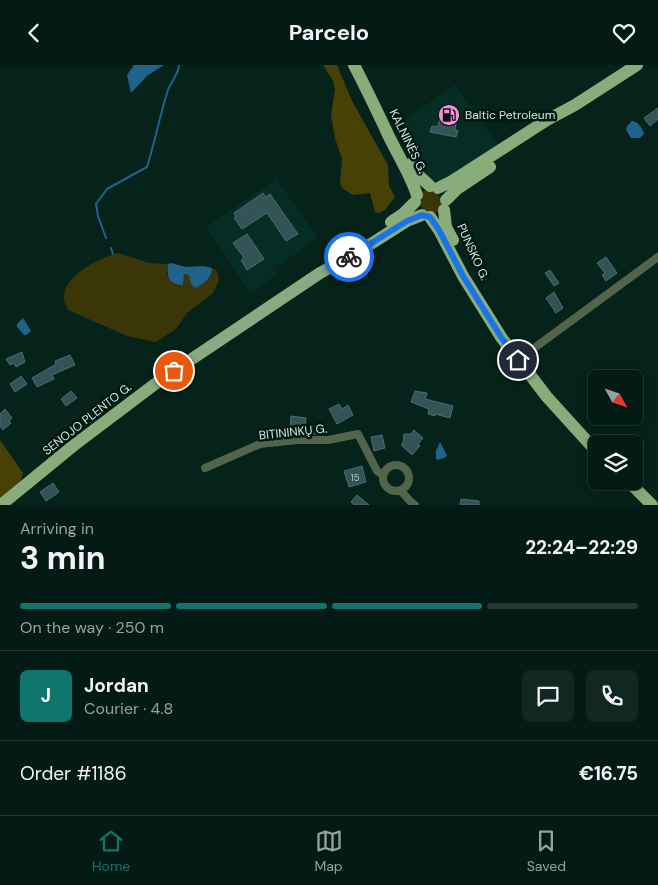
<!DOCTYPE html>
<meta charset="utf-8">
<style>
:root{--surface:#041a14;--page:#122722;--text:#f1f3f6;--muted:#97a1a0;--line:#253834;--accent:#0f766e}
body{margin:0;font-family:"DM Sans",sans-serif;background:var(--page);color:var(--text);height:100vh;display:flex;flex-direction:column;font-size:19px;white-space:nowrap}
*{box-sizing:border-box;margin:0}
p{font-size:16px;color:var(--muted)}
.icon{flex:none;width:28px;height:28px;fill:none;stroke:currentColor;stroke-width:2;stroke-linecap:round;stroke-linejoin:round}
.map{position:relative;height:440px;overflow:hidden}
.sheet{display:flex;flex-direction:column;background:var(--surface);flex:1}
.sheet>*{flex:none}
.needle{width:32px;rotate:130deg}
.tools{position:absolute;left:588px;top:305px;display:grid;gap:10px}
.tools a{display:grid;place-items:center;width:55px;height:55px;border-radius:8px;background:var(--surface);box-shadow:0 2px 12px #0003,0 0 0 1px var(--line);font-size:25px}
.pin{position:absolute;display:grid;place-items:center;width:42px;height:42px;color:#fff;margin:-21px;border:2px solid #fff;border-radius:50%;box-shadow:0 1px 5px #0007}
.courier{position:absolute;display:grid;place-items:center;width:50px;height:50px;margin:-25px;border:4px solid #1a73e8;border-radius:50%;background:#fff;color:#222;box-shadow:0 1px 6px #0007}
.headline em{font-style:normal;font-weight:700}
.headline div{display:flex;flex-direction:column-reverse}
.headline{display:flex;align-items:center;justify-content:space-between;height:85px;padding:0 20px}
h1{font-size:32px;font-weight:700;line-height:38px}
.bar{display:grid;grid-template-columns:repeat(4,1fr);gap:8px 5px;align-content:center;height:60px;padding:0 20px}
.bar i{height:6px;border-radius:4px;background:var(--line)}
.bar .on{background:var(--accent)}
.bar p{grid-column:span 4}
.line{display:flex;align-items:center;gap:12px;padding:0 20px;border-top:1px solid var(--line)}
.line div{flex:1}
.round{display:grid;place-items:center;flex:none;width:52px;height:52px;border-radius:8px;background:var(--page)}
header{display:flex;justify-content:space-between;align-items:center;height:65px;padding:0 20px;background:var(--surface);font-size:22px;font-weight:700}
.tabs{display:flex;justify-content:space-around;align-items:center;height:70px;border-top:1px solid var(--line);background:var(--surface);font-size:14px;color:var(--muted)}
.tabs a{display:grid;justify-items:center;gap:2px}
.tabs .on{color:var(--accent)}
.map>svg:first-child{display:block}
.built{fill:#052d23}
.green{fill:#3b3607}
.forest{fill:#474106}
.water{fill:#1f638b}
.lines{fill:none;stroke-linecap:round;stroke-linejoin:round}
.stream{stroke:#1f638b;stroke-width:2}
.building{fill:#335357;stroke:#4b6c70}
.minor{stroke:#53644d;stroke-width:8}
.primary{stroke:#89ac7b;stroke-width:12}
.done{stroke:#8ca199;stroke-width:5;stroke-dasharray:0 9}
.route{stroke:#1a73e8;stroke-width:6}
.labels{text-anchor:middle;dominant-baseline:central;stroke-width:5;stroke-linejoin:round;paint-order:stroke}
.number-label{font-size:10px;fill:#acc0bc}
.poi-label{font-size:12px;fill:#d4e5de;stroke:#001911;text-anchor:start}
.street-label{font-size:12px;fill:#d4e5de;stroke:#001911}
</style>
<header><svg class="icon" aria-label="back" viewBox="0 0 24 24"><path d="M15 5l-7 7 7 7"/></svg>Parcelo<svg class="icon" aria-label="heart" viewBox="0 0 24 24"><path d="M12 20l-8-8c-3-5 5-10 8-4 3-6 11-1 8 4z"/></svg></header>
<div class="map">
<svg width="658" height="440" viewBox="0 0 658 440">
<rect width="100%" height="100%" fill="#05231a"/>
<!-- built -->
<path class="built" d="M 455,20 L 501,83 L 441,117 L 430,114 L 420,107 L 394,62 Z
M 276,114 L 318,173 L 275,203 L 278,209 L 250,228 L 206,162 Z"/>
<!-- green -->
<path class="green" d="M 429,124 C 441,129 449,141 434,149 L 425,147 L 420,139 L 422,127 Z
M 118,188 L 149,198 L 168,199 L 167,210 L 183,214 L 184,209 L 189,210 L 195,223 C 203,219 212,214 212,203 L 217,206 L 219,215 L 213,228 L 187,248 L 176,264 L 156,277 L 127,271 L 68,245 C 67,242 64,237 64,234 C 62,211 99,193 118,188 Z"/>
<!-- forest -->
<path class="forest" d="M 323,0 L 337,0 L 352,36 L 388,100 L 389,121 L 395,132 L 385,145 L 379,148 L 375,147 L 370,128 L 353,130 L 342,123 L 340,118 L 342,94 L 335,73 L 331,50 L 335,25 L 333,16 Z
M 0,375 L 23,408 C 21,421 9,428 0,435 Z"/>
<!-- water -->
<path class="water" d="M 134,0 L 164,0 L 147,11 L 131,28 L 127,10 Z
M 632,56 C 639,57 642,63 644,69 L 640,73 L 631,73 L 626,65 L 627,61 Z
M 171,198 L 186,202 L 204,201 L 212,203 C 212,214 203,219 195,223 L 191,219 L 189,210 L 184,209 L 183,220 C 168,219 167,213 168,199 Z
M 23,253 L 31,266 L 26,270 L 24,270 L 17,262 L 17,259 Z
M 440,377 L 447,390 L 446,392 L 438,395 L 436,394 L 436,386 Z"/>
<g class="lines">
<!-- stream -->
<path class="stream" d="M 106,173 L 98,151 L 96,139 L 107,124 L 147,102 C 155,76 160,50 168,25 C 171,17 179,8 179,0
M 111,183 L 113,189"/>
</g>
<!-- building -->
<path class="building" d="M 442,42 L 458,45 L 455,65 L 458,66 L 456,72 L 430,67 L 432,61 L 438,62 Z
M 658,43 L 658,54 L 650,61 L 644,53 Z
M 263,128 L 266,132 L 270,129 L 298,169 L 286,176 L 267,148 L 242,164 L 234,153 L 236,152 L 234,148 Z
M 247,169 L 264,194 L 247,205 L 241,195 L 244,193 L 233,178 Z
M 606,192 L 617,208 L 606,216 L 602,210 L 605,208 L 597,198 Z
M 550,205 L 559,218 L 554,221 L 545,208 Z
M 554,227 L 563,243 L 556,248 L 546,233 Z
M 22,287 L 25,297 L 16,302 L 14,298 L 10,300 L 6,294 Z
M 70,290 L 75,300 L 52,310 L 54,314 L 37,322 L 32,313 L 56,299 L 55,296 Z
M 21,311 L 27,319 L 15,327 L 10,319 Z
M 71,326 L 77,333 L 66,341 L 61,334 Z
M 415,326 L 427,328 L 425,334 L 453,341 L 450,353 L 435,349 L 435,351 L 428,349 L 429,344 L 411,337 Z
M 339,339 L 342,344 L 348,340 L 353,350 L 337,359 L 329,344 Z
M 5,344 L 12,353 L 9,356 L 11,358 L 3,365 L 0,361 L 0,349 Z
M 291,351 L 306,353 L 305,366 L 290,364 Z
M 313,362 L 325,363 L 324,369 L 312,369 Z
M 414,365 L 423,373 L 418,379 L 420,381 L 412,390 L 401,380 L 403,378 L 404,369 L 411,369 Z
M 382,370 L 385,383 L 374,386 L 371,372 Z
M 362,401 L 366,417 L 349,422 L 344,406 Z
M 53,418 L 59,427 L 46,436 L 40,427 Z
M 357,430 L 369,440 L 354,440 L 351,437 Z
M 461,434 L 479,436 L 479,440 L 460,440 Z"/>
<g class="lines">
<!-- minor -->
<path class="minor" d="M 518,295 L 658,192
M383 413a13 13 0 1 1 26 0a13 13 0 1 1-26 0Z
M 205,403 L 260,379 L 297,375 L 328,375 L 358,369 L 377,406 L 383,410
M 401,426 L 410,436 L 415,440"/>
<!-- primary -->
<path class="primary" d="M 354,0 C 365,21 375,42 385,63 C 395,86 409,106 417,130
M 412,98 L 419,111 L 430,121
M 438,123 L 452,116 L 547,55 L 575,40 L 637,0
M 446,135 L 457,124 L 490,102
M 444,145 L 446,162 L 453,175
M 430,152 L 439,165 L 463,211 L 501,272 L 547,332 L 596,386
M 391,157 L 403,149 L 415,137
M 628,416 L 652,440
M 1,440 L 73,381 L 159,316 L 320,208 L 355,189 L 407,156 L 422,150"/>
</g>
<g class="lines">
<!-- done -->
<path class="done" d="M 174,306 L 320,208 L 349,192"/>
<!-- route -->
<path class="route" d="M 349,192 L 407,156 L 422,150 L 430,152 L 439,165 L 463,211 L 501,272 L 518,295"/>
</g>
<!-- icons -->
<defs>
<g id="fuel-disc" transform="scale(1.125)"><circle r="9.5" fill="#f491d4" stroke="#001911"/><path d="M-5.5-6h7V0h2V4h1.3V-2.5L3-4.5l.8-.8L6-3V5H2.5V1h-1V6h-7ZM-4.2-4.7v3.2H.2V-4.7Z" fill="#111"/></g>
</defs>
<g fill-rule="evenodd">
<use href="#fuel-disc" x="449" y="50"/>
</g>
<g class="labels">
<!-- number labels -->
<g class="number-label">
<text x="355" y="412">15</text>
</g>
<!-- poi labels -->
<g class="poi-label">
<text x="465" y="50">Baltic Petroleum</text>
</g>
<!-- street labels -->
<g class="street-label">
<text transform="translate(408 76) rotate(64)">KALNINĖS G.</text>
<text transform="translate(473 187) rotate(66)">PUNSKO G.</text>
<text transform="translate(87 354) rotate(-38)">SENOJO PLENTO G.</text>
<text transform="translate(293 367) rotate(-6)">BITININKŲ G.</text>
</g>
</g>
</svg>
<div class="tools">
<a><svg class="needle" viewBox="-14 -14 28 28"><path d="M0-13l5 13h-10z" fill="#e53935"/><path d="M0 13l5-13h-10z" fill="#97a1a0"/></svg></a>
<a><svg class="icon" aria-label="layers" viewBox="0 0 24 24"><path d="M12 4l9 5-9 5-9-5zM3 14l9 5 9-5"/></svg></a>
</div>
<div class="pin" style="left:174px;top:306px;background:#ea580c"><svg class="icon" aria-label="bag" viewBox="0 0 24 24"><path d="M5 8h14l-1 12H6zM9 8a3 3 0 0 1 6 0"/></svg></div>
<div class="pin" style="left:518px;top:295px;background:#1f2937"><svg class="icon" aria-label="home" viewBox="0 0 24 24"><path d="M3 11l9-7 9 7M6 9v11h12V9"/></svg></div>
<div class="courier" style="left:349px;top:192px"><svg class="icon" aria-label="bike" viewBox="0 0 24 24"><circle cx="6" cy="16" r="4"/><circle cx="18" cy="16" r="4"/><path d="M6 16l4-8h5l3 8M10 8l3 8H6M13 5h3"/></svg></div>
</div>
<section class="sheet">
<div class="headline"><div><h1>3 min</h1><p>Arriving in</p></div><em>22:24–22:29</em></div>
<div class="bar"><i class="on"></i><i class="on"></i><i class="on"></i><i></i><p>On the way · 250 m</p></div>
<div class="line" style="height:90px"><b class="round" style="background:var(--accent);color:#fff">J</b><div><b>Jordan</b><p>Courier · 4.8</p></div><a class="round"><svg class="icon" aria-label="chat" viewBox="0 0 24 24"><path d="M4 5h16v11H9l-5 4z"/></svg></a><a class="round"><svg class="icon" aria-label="phone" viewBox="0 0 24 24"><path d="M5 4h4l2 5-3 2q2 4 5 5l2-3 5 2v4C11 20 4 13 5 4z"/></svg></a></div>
<div class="line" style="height:65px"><div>Order #1186</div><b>€16.75</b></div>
</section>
<nav class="tabs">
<a class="on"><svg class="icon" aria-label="home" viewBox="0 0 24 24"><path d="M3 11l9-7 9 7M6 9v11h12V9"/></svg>Home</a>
<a><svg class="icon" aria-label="map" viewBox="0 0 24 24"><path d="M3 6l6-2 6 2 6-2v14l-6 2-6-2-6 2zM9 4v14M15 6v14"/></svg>Map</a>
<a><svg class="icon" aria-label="saved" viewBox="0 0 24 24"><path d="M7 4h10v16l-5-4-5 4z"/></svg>Saved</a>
</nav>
